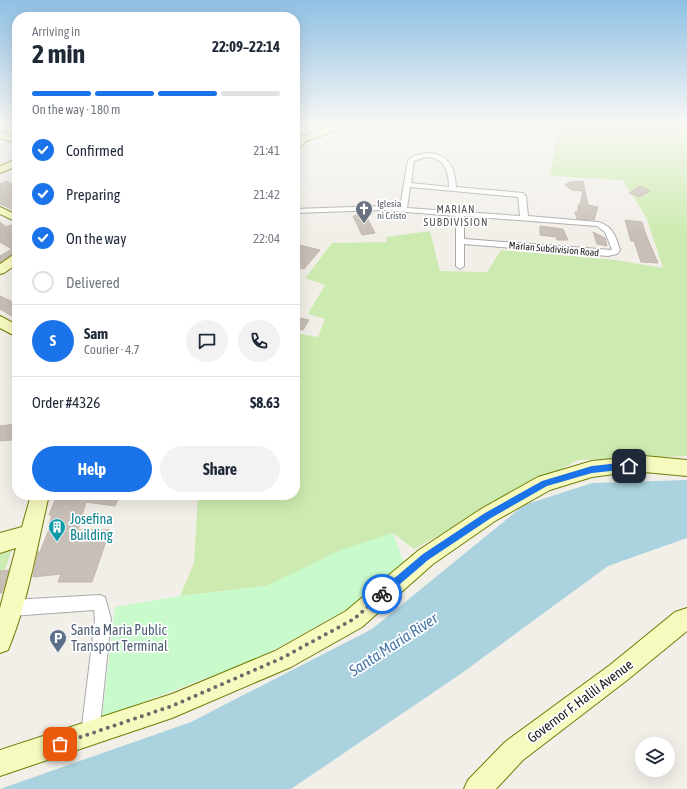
<!DOCTYPE html>
<meta charset="utf-8">
<style>
:root{--surface:#fff;--page:#f2f2f3;--text:#1f2937;--muted:#747a83;--line:#e0e1e3;--accent:#1a73e8}
body{margin:0;font-family:"Asap Condensed",sans-serif;background:var(--page);color:var(--text);height:100vh;display:flex;flex-direction:column;font-size:15px;white-space:nowrap}
*{box-sizing:border-box;margin:0}
p{font-size:13px;color:var(--muted)}
.icon{flex:none;width:22px;height:22px;fill:none;stroke:currentColor;stroke-width:2;stroke-linecap:round;stroke-linejoin:round}
.map{position:relative;flex:1;overflow:hidden}
.drawer{position:absolute;left:12px;top:12px;width:288px;height:488px;display:flex;flex-direction:column;background:var(--surface);border-radius:16px;box-shadow:0 4px 16px #0002}
.drawer>*{flex:none}
.tools{position:absolute;left:635px;top:737px;display:grid;gap:8px}
.tools a{display:grid;place-items:center;width:40px;height:40px;border-radius:50%;background:var(--surface);box-shadow:0 4px 16px #0002;font-size:20px}
.pin{position:absolute;display:grid;place-items:center;width:34px;height:34px;color:#fff;margin:-17px;border-radius:8px;box-shadow:0 2px 6px #0006}
.courier{position:absolute;display:grid;place-items:center;width:40px;height:40px;margin:-20px;border:3px solid #1a73e8;border-radius:50%;background:#fff;color:#222;box-shadow:0 1px 5px #0007}
.summary em{font-style:normal;font-weight:700}
.summary div{display:flex;flex-direction:column-reverse}
.summary{display:flex;align-items:center;justify-content:space-between;height:68px;padding:0 20px}
h1{font-size:26px;font-weight:700;line-height:30px}
.bar{display:grid;grid-template-columns:repeat(4,1fr);gap:6px 4px;align-content:center;height:48px;padding:0 20px}
.bar i{height:5px;border-radius:3px;background:var(--line)}
.bar .selected{background:var(--accent)}
.bar p{grid-column:span 4}
.line{display:flex;align-items:center;gap:10px;padding:0 20px;border-top:1px solid var(--line)}
.line div{flex:1}
.round{display:grid;place-items:center;flex:none;width:42px;height:42px;border-radius:21px;background:var(--page)}
ol{padding:0 20px;list-style:none}
li{display:flex;align-items:center;gap:12px;height:44px}
li p{margin-inline-start:auto}
li .icon{padding:4px;border-radius:50%;background:var(--accent);color:#fff;stroke-width:4}
li:last-child{color:var(--muted)}
li i{width:22px;height:22px;border:2px solid var(--line);border-radius:50%}
.button{display:flex;gap:8px;margin-top:auto;padding:8px 20px}
.button a{flex:1;height:46px;border-radius:24px;background:var(--accent);color:#fff;font-size:16px;font-weight:700;line-height:46px;text-align:center}
.button a+a{background:var(--page);color:var(--text)}
.map>svg:first-child{display:block}
.grass{fill:#cdebb0}
.park{fill:#c8facc}
.water{fill:#aad3df}
.building{fill:#c7bfb8;stroke:#c4b6ab}
.lines{fill:none;stroke-linecap:round;stroke-linejoin:round}
.street-casing{stroke:#a9a9a9;stroke-width:2}
.secondary-casing{stroke:#707d05;stroke-width:2}
.street{fill:#fff;fill-rule:evenodd}
.secondary{fill:#f7fabf;fill-rule:evenodd}
.route{fill:#1a73e8}
.done{stroke:#6b6a68;stroke-width:4;stroke-dasharray:0 7.2}
.labels{text-anchor:middle;dominant-baseline:central;stroke-width:3.5;stroke-linejoin:round;paint-order:stroke}
.far-worship-label{font-size:10px;fill:#5b616d;stroke:#fff;text-anchor:start}
.far-street-label{font-size:10px;fill:#222;stroke:#fff}
.far-neighbourhood-label{font-size:11px;letter-spacing:1px;fill:#555;stroke:#fff}
.near-culture-label{font-size:14px;fill:#0d838f;stroke:#fff;text-anchor:start}
.near-service-label{font-size:14px;fill:#4e5e75;stroke:#fff;text-anchor:start}
.near-street-label{font-size:14px;fill:#222;stroke:#fff}
.near-water-label{font-size:16px;font-style:italic;fill:#4a7aab;stroke:#fff}
</style>
<div class="map">
<svg width="687" height="789" viewBox="0 0 687 789">
<rect width="100%" height="100%" fill="#f2efe9"/>
<!-- grass -->
<path class="grass" d="M 559,125 L 687,126 L 687,456 L 578,460 L 414,549 L 393,533 L 266,586 L 180,596 L 194,563 L 198,495 L 295,495 L 295,333 L 318,337 L 325,319 L 308,314 L 325,285 L 305,278 L 332,243 L 387,242 L 386,237 L 430,231 L 440,271 L 487,272 L 501,250 L 616,260 L 663,268 L 647,219 L 623,180 L 550,176 Z
M 12,550 L 0,583 L 0,554 Z"/>
<!-- park -->
<path class="park" d="M 393,533 L 405,565 L 344,611 L 261,657 L 102,718 L 115,607 L 180,596 L 266,586 L 341,550 Z"/>
<!-- water -->
<path class="water" d="M 687,480 L 687,538 L 608,566 L 462,673 L 291,789 L 0,789 L 191,722 L 372,629 L 524,505 L 592,483 Z"/>
<!-- building -->
<path class="building" d="M 6,181 L 17,186 L 17,211 L 0,204 L 0,184 Z
M 583,181 L 588,205 L 598,207 L 594,220 L 577,219 L 575,212 L 578,212 L 578,205 L 580,205 L 583,191 L 572,190 L 565,185 L 570,182 Z
M 640,186 L 650,191 L 640,197 L 629,193 Z
M 365,214 L 375,233 L 362,235 L 353,216 Z
M 625,220 L 642,222 L 646,235 L 658,263 L 641,262 L 634,241 L 631,241 Z
M 0,222 L 6,227 L 17,223 L 17,253 L 12,254 L 0,262 L 0,256 L 12,249 L 0,242 Z
M 540,226 L 563,229 L 568,240 L 557,240 L 556,237 L 540,235 Z
M 593,232 L 605,238 L 607,246 L 597,244 Z
M 299,245 L 320,250 L 304,269 L 295,267 L 295,250 Z
M 0,296 L 17,304 L 17,319 L 0,309 Z
M 295,317 L 309,320 L 303,330 L 295,328 Z
M 17,424 L 12,440 L 0,441 L 0,426 Z
M 57,495 L 120,495 L 115,506 L 86,502 L 78,530 L 110,530 L 92,582 L 58,582 L 61,574 L 33,577 L 38,552 L 40,552 L 51,524 L 49,524 L 52,515 L 49,515 Z
M 9,570 L 2,593 L 0,593 L 0,571 Z"/>
<g class="lines">
<!-- street casing -->
<g class="street-casing">
<path id="street" d="M 426,153 C 448,153 455,167 456,187 L 523,193 L 526,196 L 528,216 L 598,222 C 613,226 616,237 620,250 L 617,254 L 608,256 L 464,244 L 464,266 L 460,269 L 456,266 L 456,216 L 382,210 L 295,213 L 295,209 L 382,206 L 400,207 L 408,160 L 414,156 ZM 426,157 C 444,157 449,171 449,187 L 411,183 L 414,161 ZM 410,187 L 518,197 L 520,216 L 407,208 ZM 464,216 L 597,226 L 605,232 L 612,250 L 464,239 Z
M 100,595 L 105,597 L 111,619 L 99,734 L 96,740 L 90,743 L 84,740 L 81,734 L 95,619 L 94,610 L 11,616 L 6,613 L 3,608 L 6,603 L 11,600 Z"/>
</g>
<!-- secondary casing -->
<g class="secondary-casing">
<path id="secondary" d="M 337,125 L 348,125 L 347,127 L 306,141 L 298,149 L 295,150 L 295,142 L 300,137 Z
M 0,132 L 17,137 L 17,143 L 0,138 Z
M 17,159 L 17,166 L 0,173 L 0,166 Z
M 0,207 L 17,215 L 17,222 L 0,214 Z
M 17,254 L 17,264 L 4,273 L 0,274 L 0,264 L 13,255 Z
M 0,316 L 17,325 L 17,337 L 0,328 Z
M 644,456 L 687,460 L 687,476 L 644,472 L 614,474 L 592,477 L 550,490 L 495,521 L 433,564 L 362,627 L 291,667 L 172,718 L 0,776 L 0,750 L 172,694 L 275,651 L 346,611 L 419,550 L 481,509 L 538,477 L 592,461 Z
M 31,495 L 49,495 C 37,545 28,603 8,650 L 0,653 L 0,608 L 16,548 L 0,553 L 0,533 L 22,527 Z
M 687,608 L 687,631 L 626,681 L 523,760 L 496,789 L 464,789 L 468,780 L 505,742 L 610,665 L 675,612 Z"/>
</g>
<!-- street -->
<use href="#street" class="street"/>
<!-- secondary -->
<use href="#secondary" class="secondary"/>
</g>
<!-- sky -->
<linearGradient id="sky" x2="0" y2="1"><stop stop-color="#8fc0e4"/><stop offset="0.53" stop-color="#f9f8f5"/><stop offset="1" stop-color="#f9f8f5" stop-opacity="0"/></linearGradient>
<rect width="687" height="235" fill="url(#sky)"/>
<!-- route -->
<path class="route" d="M 629,462 L 633,466 L 629,469 L 592,473 L 547,486 L 491,518 L 428,560 L 385,597 L 382,599 L 379,597 L 378,594 L 379,591 L 423,554 L 485,513 L 542,481 L 592,466 Z"/>
<g class="lines">
<!-- done -->
<path class="done" d="M 60,744 L 172,706 L 282,658 L 354,619 L 382,594"/>
</g>
<!-- icons -->
<defs>
<g id="church-pin" transform="scale(0.9)"><path d="M0 17L-7.5 6A9.5 9.5 0 1 1 7.5 6Z" fill="#6b7280" stroke="#fff"/><path d="M-1.2-6h2.4v3.5h3.3v2.4h-3.3V6h-2.4V-.1h-3.3v-2.4h3.3Z" fill="#fff"/></g>
<g id="building-pin" transform="scale(0.9)"><path d="M0 17L-7.5 6A9.5 9.5 0 1 1 7.5 6Z" fill="#0f9aa8" stroke="#fff"/><path d="M-4-6H4V6H1V3H-1V6H-4ZM-2.5-4.3h1.7v1.8h-1.7ZM.8-4.3h1.7v1.8H.8ZM-2.5-1h1.7V.8h-1.7ZM.8-1h1.7V.8H.8Z" fill="#fff"/></g>
<g id="parking-pin" transform="scale(0.9)"><path d="M0 17L-7.5 6A9.5 9.5 0 1 1 7.5 6Z" fill="#5c6f8a" stroke="#fff"/><path d="M-3.5-5.5H1a3.5 3.5 0 0 1 0 7H-1V5.5H-3.5ZM-1-3.4V-.6H.8a1.4 1.4 0 0 0 0-2.8Z" fill="#fff"/></g>
</defs>
<g fill-rule="evenodd">
<use href="#church-pin" x="364" y="209"/>
<use href="#building-pin" x="57" y="527"/>
<use href="#parking-pin" x="58" y="638"/>
</g>
<g class="labels">
<!-- far-worship labels -->
<g class="far-worship-label">
<text x="377" y="203">Iglesia<tspan x="377" dy="12">ni Cristo</tspan></text>
</g>
<!-- far-street labels -->
<g class="far-street-label">
<text transform="translate(554 249) rotate(5)">Marian Subdivision Road</text>
</g>
<!-- far-neighbourhood labels -->
<g class="far-neighbourhood-label">
<text x="456" y="209">MARIAN<tspan x="456" dy="13">SUBDIVISION</tspan></text>
</g>
<!-- near-culture labels -->
<g class="near-culture-label">
<text x="70" y="519">Josefina<tspan x="70" dy="16">Building</tspan></text>
</g>
<!-- near-service labels -->
<g class="near-service-label">
<text x="71" y="630">Santa Maria Public<tspan x="71" dy="16">Transport Terminal</tspan></text>
</g>
<!-- near-street labels -->
<g class="near-street-label">
<text transform="translate(580 701) rotate(-37)">Governor F. Halili Avenue</text>
</g>
<!-- near-water labels -->
<g class="near-water-label">
<text transform="translate(393 644) rotate(-33)">Santa Maria River</text>
</g>
</g>
</svg>
<div class="tools">
<a><svg class="icon" aria-label="layers" viewBox="0 0 24 24"><path d="M12 4l9 5-9 5-9-5zM3 14l9 5 9-5"/></svg></a>
</div>
<div class="pin" style="left:60px;top:744px;background:#ea580c"><svg class="icon" aria-label="bag" viewBox="0 0 24 24"><path d="M5 8h14l-1 12H6zM9 8a3 3 0 0 1 6 0"/></svg></div>
<div class="pin" style="left:629px;top:466px;background:#1f2937"><svg class="icon" aria-label="home" viewBox="0 0 24 24"><path d="M3 11l9-7 9 7M6 9v11h12V9"/></svg></div>
<div class="courier" style="left:382px;top:594px"><svg class="icon" aria-label="bike" viewBox="0 0 24 24"><circle cx="6" cy="16" r="4"/><circle cx="18" cy="16" r="4"/><path d="M6 16l4-8h5l3 8M10 8l3 8H6M13 5h3"/></svg></div>
<section class="drawer">
<div class="summary"><div><h1>2 min</h1><p>Arriving in</p></div><em>22:09–22:14</em></div>
<div class="bar"><i class="selected"></i><i class="selected"></i><i class="selected"></i><i></i><p>On the way · 180 m</p></div>
<ol>
<li><svg class="icon" aria-label="check" viewBox="0 0 24 24"><path d="M5 12l5 5 9-10"/></svg>Confirmed<p>21:41</p></li>
<li><svg class="icon" aria-label="check" viewBox="0 0 24 24"><path d="M5 12l5 5 9-10"/></svg>Preparing<p>21:42</p></li>
<li><svg class="icon" aria-label="check" viewBox="0 0 24 24"><path d="M5 12l5 5 9-10"/></svg>On the way<p>22:04</p></li>
<li><i></i>Delivered</li>
</ol>
<div class="line" style="height:72px"><b class="round" style="background:var(--accent);color:#fff">S</b><div><b>Sam</b><p>Courier · 4.7</p></div><a class="round"><svg class="icon" aria-label="chat" viewBox="0 0 24 24"><path d="M4 5h16v11H9l-5 4z"/></svg></a><a class="round"><svg class="icon" aria-label="phone" viewBox="0 0 24 24"><path d="M5 4h4l2 5-3 2q2 4 5 5l2-3 5 2v4C11 20 4 13 5 4z"/></svg></a></div>
<div class="line" style="height:52px"><div>Order #4326</div><b>$8.63</b></div>
<div class="button"><a>Help</a><a>Share</a></div>
</section>
</div>
